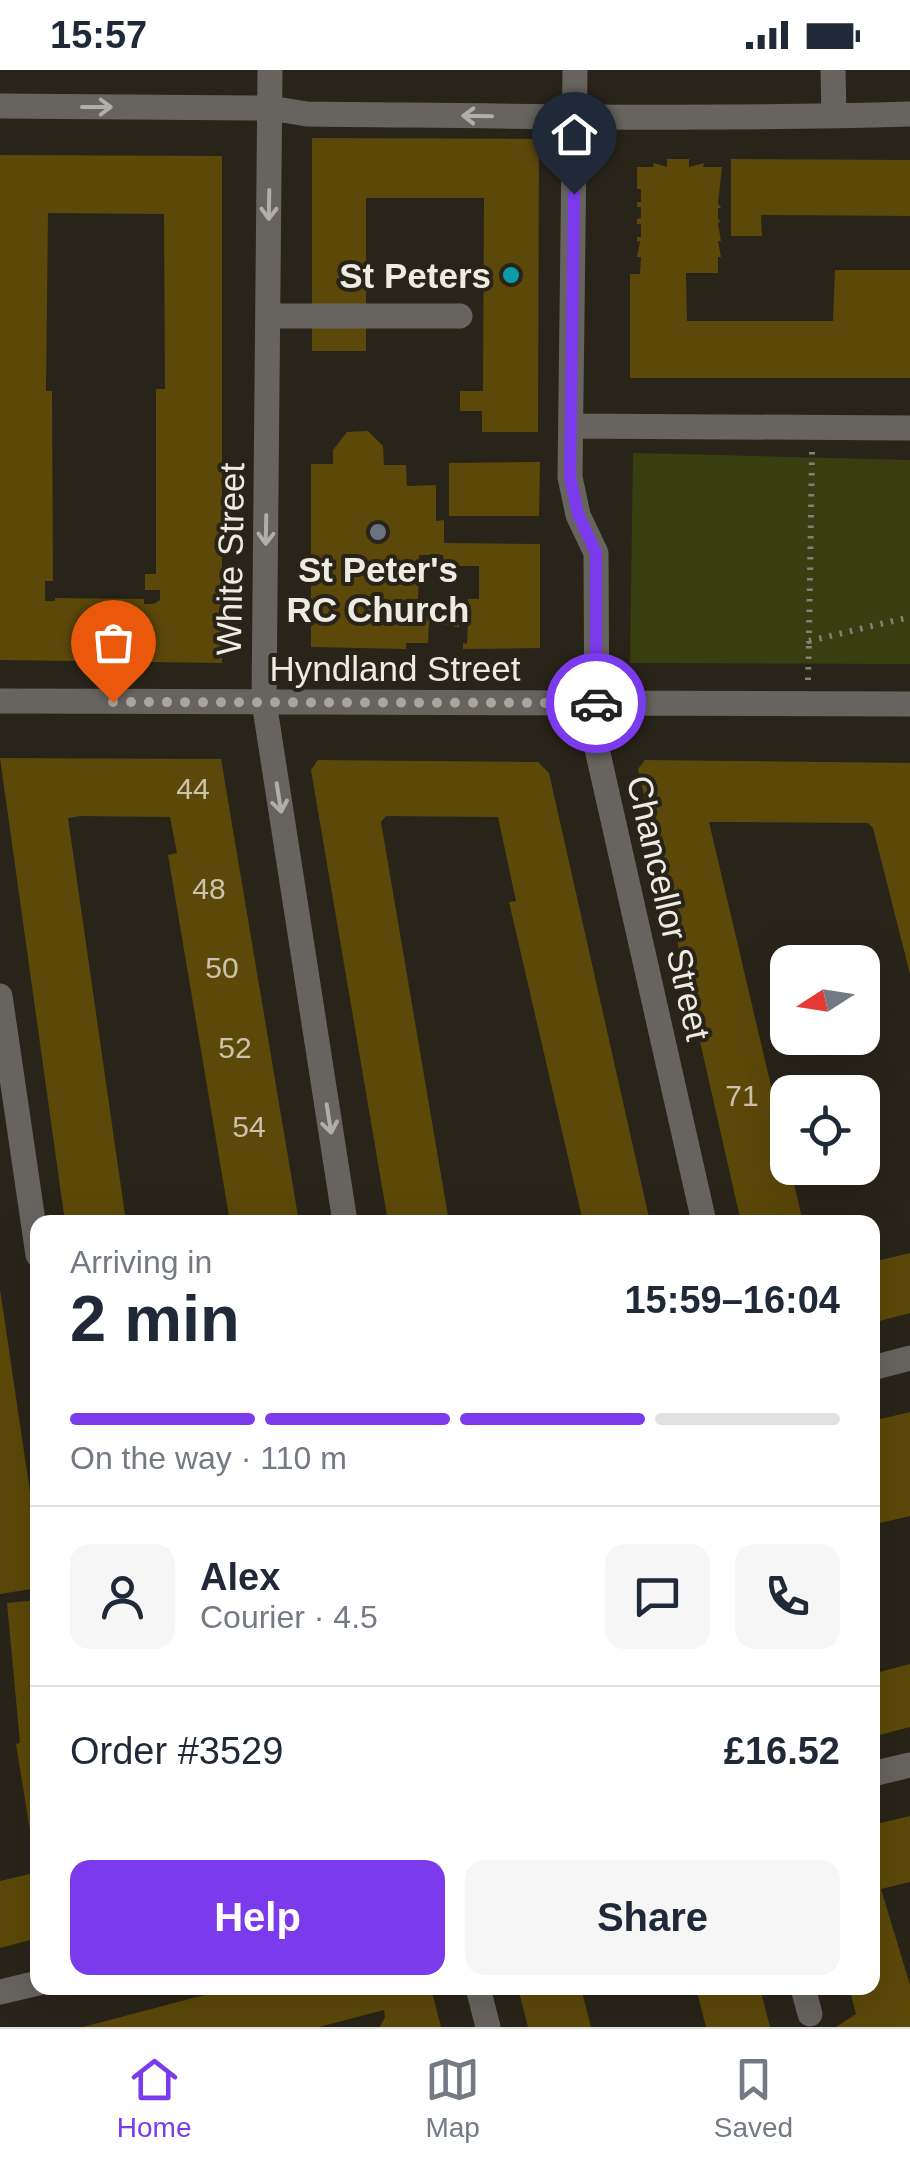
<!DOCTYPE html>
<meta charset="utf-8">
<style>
:root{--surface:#fff;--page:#f6f6f7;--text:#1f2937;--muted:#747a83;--line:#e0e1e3;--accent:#7c3aed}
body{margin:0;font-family:Arial,sans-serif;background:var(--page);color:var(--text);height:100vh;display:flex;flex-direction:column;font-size:38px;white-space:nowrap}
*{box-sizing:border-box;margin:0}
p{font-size:32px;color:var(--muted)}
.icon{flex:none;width:55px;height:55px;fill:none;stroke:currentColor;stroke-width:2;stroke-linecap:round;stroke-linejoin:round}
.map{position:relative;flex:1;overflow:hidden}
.drawer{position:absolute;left:30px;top:1145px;width:850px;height:780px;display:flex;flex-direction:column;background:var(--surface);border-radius:20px;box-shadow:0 10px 40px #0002}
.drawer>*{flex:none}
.needle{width:65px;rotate:258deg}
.tools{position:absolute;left:770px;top:875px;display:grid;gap:20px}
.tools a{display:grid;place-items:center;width:110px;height:110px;border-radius:20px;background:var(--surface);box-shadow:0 10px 40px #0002;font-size:50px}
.pin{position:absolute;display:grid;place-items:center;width:85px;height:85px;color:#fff;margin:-102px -42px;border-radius:50% 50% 50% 0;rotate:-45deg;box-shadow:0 0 10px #0007}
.pin .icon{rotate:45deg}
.courier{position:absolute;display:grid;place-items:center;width:100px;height:100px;margin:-50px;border:8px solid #7c3aed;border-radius:50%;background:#fff;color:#222;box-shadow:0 2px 12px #0007}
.overview em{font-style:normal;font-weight:800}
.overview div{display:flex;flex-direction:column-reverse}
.overview{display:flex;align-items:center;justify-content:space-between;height:170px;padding:0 40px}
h1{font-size:65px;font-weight:800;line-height:75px}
.bar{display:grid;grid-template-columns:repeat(4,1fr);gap:15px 10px;align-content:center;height:120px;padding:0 40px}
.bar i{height:12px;border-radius:8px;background:var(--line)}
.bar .current{background:var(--accent)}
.bar p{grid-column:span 4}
.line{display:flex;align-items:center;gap:25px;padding:0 40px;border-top:2px solid var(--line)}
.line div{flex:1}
.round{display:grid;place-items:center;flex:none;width:105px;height:105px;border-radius:20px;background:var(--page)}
.button{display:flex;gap:20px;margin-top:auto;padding:20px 40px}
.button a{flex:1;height:115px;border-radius:20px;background:var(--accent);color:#fff;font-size:40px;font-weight:800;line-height:115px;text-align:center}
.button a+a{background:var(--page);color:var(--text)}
.status{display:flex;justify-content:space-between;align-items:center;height:70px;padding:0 50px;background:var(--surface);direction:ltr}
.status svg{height:28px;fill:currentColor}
.menu{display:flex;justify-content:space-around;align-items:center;height:140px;border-top:2px solid var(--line);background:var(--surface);font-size:28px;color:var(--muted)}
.menu a{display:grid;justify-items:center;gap:5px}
.menu .current{color:var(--accent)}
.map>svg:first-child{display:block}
.green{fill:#393e11}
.building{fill:#5c4809;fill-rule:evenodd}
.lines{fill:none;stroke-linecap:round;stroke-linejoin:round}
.path{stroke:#848076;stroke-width:6;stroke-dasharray:2.5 8;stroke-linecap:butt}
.minor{stroke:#67645f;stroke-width:25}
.oneway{stroke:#b1aea8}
.done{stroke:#a9a59c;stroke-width:10;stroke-dasharray:0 18}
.route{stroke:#7c3aed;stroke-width:12}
.culture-dot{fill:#0f9aa8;stroke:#292419;stroke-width:4}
.worship-dot{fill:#6b7280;stroke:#292419;stroke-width:4}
.labels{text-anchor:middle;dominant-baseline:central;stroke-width:8;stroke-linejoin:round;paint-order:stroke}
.number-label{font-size:30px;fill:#cac2ac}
.poi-label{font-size:35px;font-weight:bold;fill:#eeebe3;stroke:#292419;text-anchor:end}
.street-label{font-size:35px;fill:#eeebe3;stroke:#292419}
</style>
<div class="status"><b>15:57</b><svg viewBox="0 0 49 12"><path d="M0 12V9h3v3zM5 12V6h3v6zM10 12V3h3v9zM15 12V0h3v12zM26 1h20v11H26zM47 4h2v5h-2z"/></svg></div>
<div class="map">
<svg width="910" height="1957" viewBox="0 0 910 1957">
<rect width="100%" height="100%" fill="#292419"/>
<!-- green -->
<path class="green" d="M 633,383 L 910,390 L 910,594 L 630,593 Z"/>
<!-- building -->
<path class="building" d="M 312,68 L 539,69 L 538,362 L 482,362 L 482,341 L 460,341 L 460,321 L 483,321 L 484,128 L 366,128 L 366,281 L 312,281 Z
M 0,85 L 222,86 L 222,593 L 0,590 ZM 48,143 L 164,144 L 165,319 L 156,319 L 156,504 L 145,504 L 145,520 L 160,520 L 160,530 L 154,534 L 144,534 L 144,529 L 55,528 L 55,531 L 45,531 L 45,511 L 53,511 L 52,321 L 46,321 Z
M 667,89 L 689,89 L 689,97 L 704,93 L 703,97 L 722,97 L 718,133 L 721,138 L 718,138 L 718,150 L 721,149 L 718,154 L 721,171 L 718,171 L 721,187 L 718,187 L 718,203 L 686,203 L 687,251 L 833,251 L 835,200 L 910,200 L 910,308 L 630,308 L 630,204 L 640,204 L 641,187 L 637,187 L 640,171 L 637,172 L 637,167 L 641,167 L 641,154 L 637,154 L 637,149 L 641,148 L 641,137 L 637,137 L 637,132 L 641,132 L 641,119 L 637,119 L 637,97 L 653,97 L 654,93 L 667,97 Z
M 731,89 L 910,90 L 910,146 L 761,145 L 762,166 L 731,166 Z
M 368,361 L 383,376 L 384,395 L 406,395 L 407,416 L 436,415 L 436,451 L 444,450 L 444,473 L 540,474 L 540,578 L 463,579 L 463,573 L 467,574 L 468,553 L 459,553 L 459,557 L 454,557 L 454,553 L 439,556 L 439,553 L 429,553 L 428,573 L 406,573 L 406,579 L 311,577 L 311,394 L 333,394 L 333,380 L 347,362 ZM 419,485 L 443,485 L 444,496 L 479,496 L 479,529 L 468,529 L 468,539 L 454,535 L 454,539 L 444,539 L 444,536 L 439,535 L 440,539 L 418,539 Z
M 540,392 L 539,446 L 449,446 L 449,393 Z
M 0,688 L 221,689 L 299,1152 L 230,1152 L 168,785 L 177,783 L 170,747 L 80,746 L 68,748 L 126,1152 L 65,1152 Z
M 318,690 L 538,692 L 549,703 L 650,1152 L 583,1152 L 509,832 L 516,831 L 498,747 L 386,746 L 381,752 L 449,1152 L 388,1152 L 311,700 Z
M 645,690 L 910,693 L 910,904 L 873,758 L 868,753 L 709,752 L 803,1152 L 741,1152 L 638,699 Z
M 910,1183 L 910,1243 L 872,1253 L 872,1192 Z
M 0,1219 L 38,1476 L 38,1518 L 0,1524 Z
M 910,1342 L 910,1446 L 876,1454 L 872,1438 L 872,1351 Z
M 38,1530 L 38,1792 L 35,1792 L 16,1674 L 20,1673 L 7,1533 Z
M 910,1594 L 910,1657 L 872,1667 L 872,1604 Z
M 910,1746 L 910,1812 L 881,1819 L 910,1915 L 910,1957 L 836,1957 L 856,1944 L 849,1918 L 872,1918 L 872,1755 Z
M 38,1802 L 38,1868 L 0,1878 L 0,1811 Z
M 231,1918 L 431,1918 L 441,1957 L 380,1957 L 385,1947 L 384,1940 L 319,1957 L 83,1957 Z
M 518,1918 L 581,1918 L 591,1957 L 528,1957 Z
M 696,1918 L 760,1918 L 770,1957 L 706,1957 Z"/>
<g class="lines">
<!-- path -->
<path class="path" d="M 812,382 L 809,571 L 910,547
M 808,610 L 809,571"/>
<!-- minor -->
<path class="minor" d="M 270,0 L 264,632 L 345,1152
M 575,0 L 570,407 L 578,445 L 596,483 L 597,679 L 704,1152
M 833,0 L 834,46
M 0,36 L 270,38 L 307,44 C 508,46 709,50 910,44
M 268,246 L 460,246
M 572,356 L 910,358
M 0,631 L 910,634
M 0,926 L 38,1185
M 872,1298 L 910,1288
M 872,1704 L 910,1695
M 478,1918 L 488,1957
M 803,1918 L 810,1944
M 0,1922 L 38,1913"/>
</g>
<!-- one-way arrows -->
<defs><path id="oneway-shaft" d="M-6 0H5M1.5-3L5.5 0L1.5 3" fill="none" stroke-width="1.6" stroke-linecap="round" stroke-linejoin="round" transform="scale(2.5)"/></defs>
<g class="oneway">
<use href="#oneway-shaft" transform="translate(97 37)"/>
<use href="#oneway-shaft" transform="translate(477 46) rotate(-179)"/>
<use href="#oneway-shaft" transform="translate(269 135) rotate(91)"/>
<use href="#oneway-shaft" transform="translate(266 460) rotate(91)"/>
<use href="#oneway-shaft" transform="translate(279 728) rotate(81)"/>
<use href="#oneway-shaft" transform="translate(329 1049) rotate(81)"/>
</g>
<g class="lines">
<!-- done -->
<path class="done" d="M 113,632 L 596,633"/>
<!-- route -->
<path class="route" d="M 574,124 L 570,407 L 578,444 L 596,483 L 596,633"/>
</g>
<!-- markers -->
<circle class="culture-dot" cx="511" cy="205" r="10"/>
<circle class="worship-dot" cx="378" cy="462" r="10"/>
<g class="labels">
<!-- number labels -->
<g class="number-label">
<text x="193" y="718">44</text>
<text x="209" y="818">48</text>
<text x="222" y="897">50</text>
<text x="235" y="977">52</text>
<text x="742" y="1025">71</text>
<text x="249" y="1056">54</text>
</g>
<!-- poi labels -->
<g class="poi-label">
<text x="491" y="205">St Peters</text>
<text x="378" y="499" text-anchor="middle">St Peter's<tspan x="378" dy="40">RC Church</tspan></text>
</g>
<!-- street labels -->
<g class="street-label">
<text transform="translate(230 489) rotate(-89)">White Street</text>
<text x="395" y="598">Hyndland Street</text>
<text transform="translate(669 838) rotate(77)">Chancellor Street</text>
</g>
</g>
</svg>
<div class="tools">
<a><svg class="needle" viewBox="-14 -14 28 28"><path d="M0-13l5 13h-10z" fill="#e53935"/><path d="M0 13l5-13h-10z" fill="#747a83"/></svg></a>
<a><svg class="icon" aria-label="locate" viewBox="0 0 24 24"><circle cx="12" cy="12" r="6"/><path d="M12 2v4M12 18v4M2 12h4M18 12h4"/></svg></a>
</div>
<div class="pin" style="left:113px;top:632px;background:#ea580c"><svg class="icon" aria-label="bag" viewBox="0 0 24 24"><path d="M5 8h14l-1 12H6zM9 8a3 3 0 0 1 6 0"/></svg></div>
<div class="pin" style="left:574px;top:124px;background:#1f2937"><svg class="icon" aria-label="home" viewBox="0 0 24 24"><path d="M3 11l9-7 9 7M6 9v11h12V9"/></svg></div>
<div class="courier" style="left:596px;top:633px"><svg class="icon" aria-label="car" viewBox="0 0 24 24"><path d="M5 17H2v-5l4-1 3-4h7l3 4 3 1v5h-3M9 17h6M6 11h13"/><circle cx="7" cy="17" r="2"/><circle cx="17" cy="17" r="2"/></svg></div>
<section class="drawer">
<div class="overview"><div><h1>2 min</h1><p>Arriving in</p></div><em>15:59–16:04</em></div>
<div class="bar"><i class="current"></i><i class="current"></i><i class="current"></i><i></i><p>On the way · 110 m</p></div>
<div class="line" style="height:180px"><a class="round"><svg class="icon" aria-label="person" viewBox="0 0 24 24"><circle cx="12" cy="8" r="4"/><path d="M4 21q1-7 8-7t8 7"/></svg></a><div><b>Alex</b><p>Courier · 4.5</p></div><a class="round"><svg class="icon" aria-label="chat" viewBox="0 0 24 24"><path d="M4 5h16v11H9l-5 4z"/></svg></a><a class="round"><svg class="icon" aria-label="phone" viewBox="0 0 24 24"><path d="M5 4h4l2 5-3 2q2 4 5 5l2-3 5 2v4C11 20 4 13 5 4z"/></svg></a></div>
<div class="line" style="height:130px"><div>Order #3529</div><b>£16.52</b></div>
<div class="button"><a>Help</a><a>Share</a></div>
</section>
</div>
<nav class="menu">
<a class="current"><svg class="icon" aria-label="home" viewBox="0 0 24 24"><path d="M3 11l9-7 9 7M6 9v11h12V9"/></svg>Home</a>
<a><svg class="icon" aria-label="map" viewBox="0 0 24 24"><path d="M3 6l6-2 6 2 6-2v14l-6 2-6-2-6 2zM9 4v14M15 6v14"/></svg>Map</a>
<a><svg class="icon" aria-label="saved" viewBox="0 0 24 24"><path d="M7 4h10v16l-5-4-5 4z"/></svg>Saved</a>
</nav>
